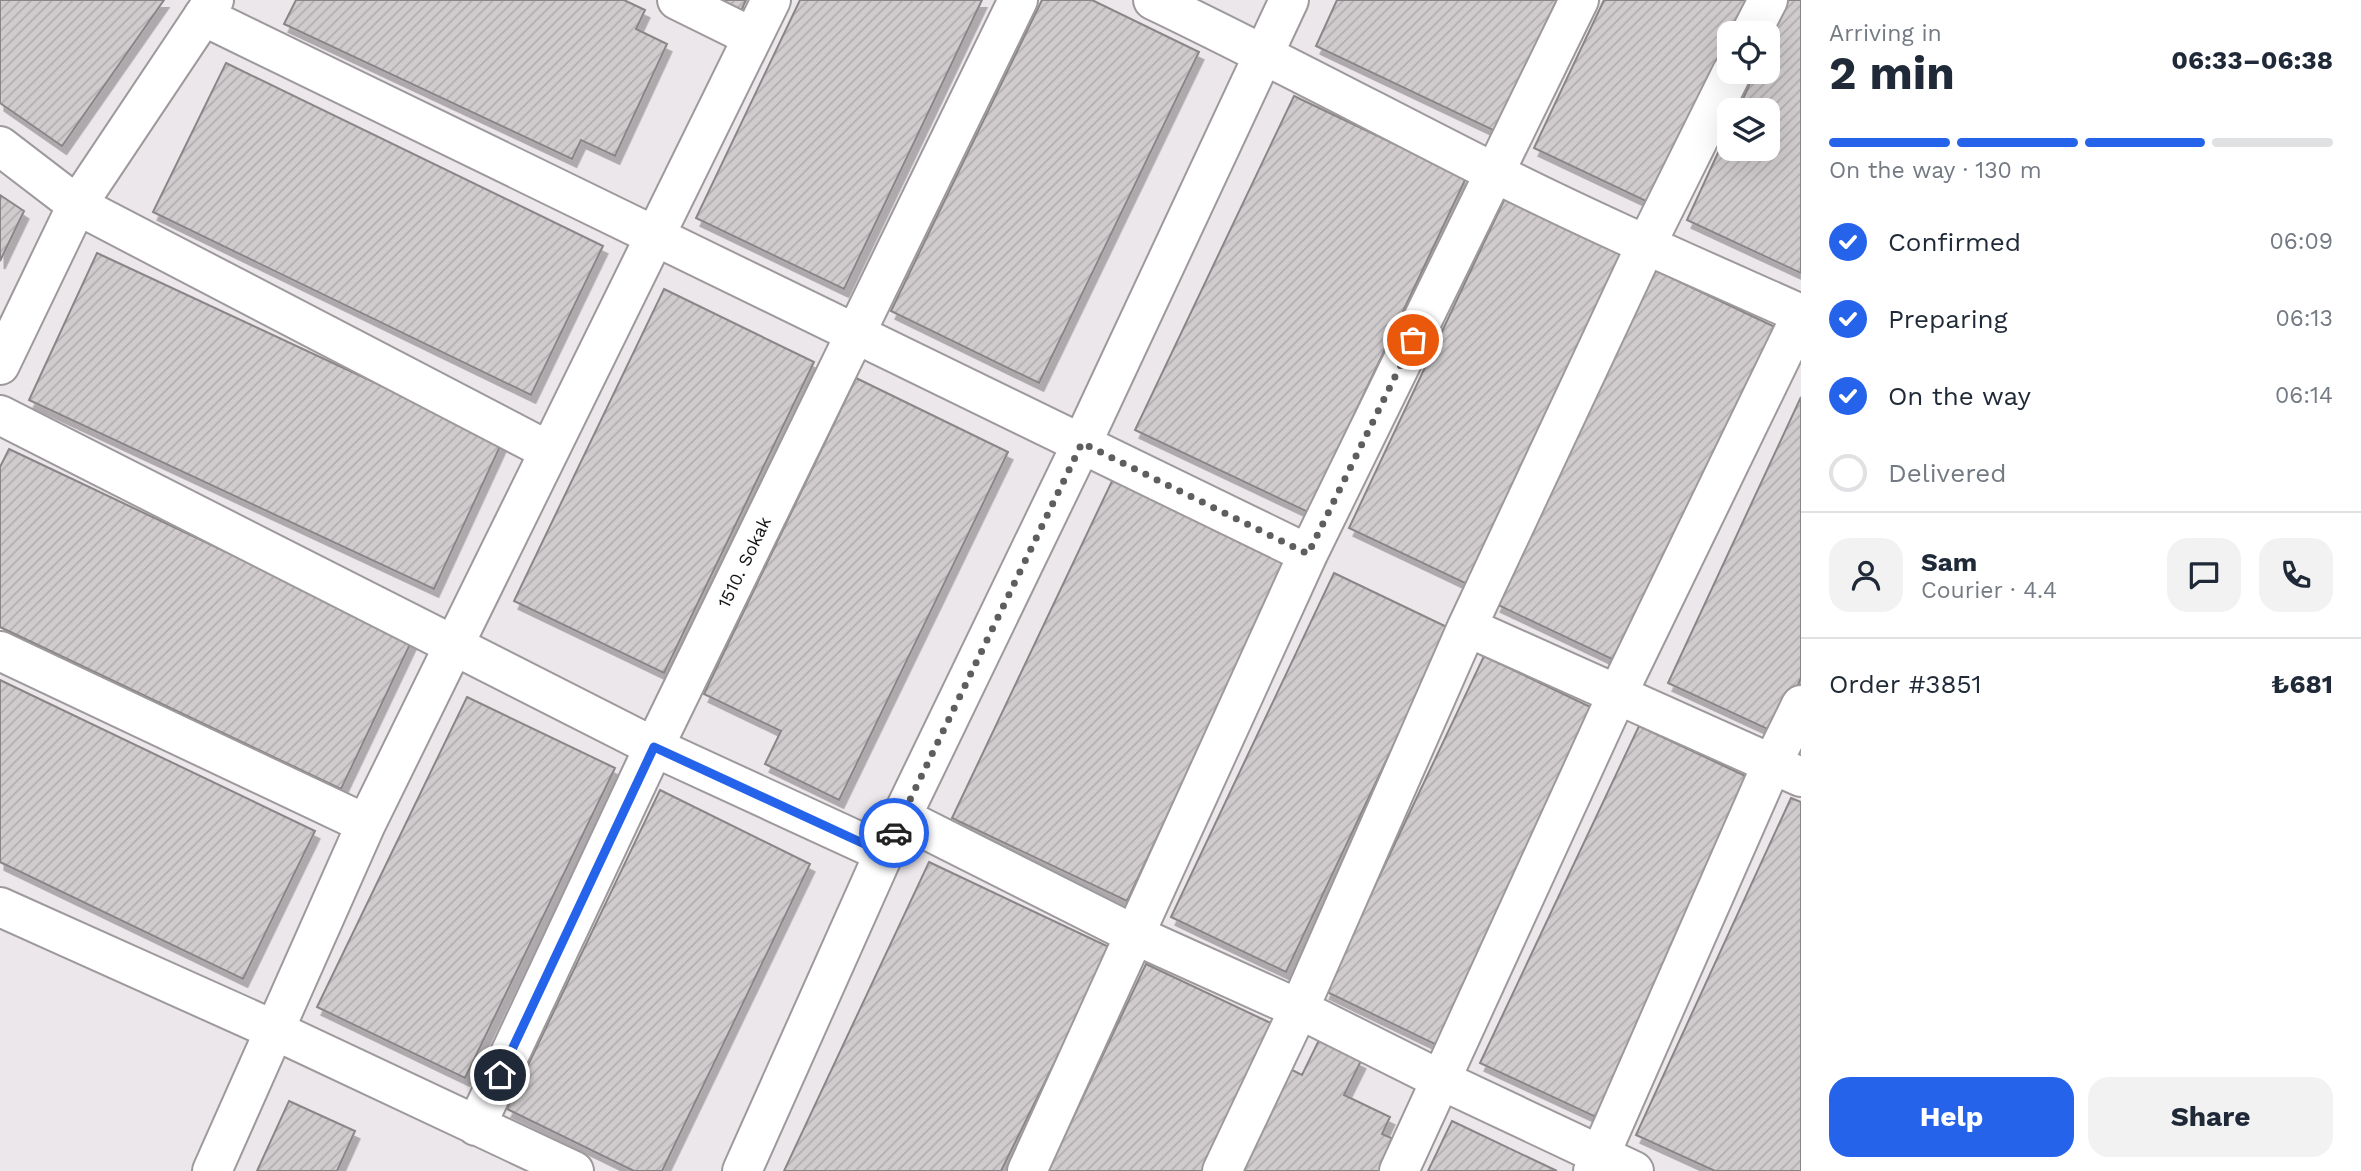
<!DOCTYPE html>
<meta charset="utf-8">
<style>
:root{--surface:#fff;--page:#f2f2f3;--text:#1f2937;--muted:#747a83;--line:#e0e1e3;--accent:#2563eb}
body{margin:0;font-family:"Work Sans",sans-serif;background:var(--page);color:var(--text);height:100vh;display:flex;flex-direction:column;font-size:26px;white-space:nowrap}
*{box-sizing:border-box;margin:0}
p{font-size:23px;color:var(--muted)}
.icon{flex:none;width:38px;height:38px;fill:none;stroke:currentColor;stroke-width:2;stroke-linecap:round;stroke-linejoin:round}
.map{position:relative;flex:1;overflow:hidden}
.drawer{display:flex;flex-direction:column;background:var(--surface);width:560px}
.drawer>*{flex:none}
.tools{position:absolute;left:1717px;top:21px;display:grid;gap:14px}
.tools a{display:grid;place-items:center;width:63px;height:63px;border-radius:14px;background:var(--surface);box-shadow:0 7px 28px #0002;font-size:35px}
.pin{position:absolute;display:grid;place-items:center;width:60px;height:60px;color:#fff;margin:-30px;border:4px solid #fff;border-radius:50%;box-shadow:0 2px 7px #0007}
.courier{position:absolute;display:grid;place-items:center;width:70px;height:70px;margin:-35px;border:5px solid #2563eb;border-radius:50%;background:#fff;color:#222;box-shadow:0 2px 9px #0007}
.headline em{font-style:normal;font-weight:700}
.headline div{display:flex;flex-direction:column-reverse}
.headline{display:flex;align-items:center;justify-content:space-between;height:119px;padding:0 28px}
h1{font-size:46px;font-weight:700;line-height:52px}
.bar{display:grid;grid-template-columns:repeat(4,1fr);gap:10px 7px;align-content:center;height:84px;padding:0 28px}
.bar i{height:9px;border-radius:5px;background:var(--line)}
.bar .active{background:var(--accent)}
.bar p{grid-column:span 4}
.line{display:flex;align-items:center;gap:18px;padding:0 28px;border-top:2px solid var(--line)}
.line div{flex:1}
.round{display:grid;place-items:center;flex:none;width:74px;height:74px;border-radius:21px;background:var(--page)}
ol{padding:0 28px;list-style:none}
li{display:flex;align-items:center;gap:21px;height:77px}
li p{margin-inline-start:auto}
li .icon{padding:7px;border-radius:50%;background:var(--accent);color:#fff;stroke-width:4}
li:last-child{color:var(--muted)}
li i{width:38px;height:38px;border:4px solid var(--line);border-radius:50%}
.action{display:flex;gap:14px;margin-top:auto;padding:14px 28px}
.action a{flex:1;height:80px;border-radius:21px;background:var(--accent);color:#fff;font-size:28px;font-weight:700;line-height:80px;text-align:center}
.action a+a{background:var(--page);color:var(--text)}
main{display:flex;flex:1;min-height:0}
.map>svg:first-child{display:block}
.building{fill:url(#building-hatch);stroke:#8a8688;stroke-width:2;filter:url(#shadow)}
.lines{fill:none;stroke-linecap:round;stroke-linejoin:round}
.minor-casing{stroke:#9d999c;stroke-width:42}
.minor{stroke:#fff;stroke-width:38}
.done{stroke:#605d5f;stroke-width:7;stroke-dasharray:0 12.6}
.route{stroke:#2563eb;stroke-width:9}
.labels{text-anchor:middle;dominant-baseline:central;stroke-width:5;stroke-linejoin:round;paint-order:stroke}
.street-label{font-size:18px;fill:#151314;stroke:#fff}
</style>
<main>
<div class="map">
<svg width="1801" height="1171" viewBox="0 0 1801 1171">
<defs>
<pattern id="building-hatch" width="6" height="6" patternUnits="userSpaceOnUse" patternTransform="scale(1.75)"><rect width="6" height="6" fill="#d0ccce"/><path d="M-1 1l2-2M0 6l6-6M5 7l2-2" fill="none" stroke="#b2aeb0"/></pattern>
<filter id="shadow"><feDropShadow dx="4.5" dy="8" stdDeviation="0" flood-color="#0004"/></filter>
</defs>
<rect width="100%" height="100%" fill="#ece7ea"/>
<!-- building -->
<path class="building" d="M 0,0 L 164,0 L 62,146 L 0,103 Z
M 296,0 L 624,0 L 645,10 L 636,29 L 667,44 L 615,156 L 581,140 L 572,159 L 284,24 Z
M 713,0 L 746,0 L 740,13 Z
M 800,0 L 982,0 L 844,289 L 696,218 Z
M 1042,0 L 1092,0 L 1199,52 L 1039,383 L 891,311 Z
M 1337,0 L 1557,0 L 1495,131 L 1316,46 Z
M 1604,0 L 1746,0 L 1650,203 L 1534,148 Z
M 1788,0 L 1801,0 L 1801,273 L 1687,220 L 1729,129 L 1729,149 L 1768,149 L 1768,110 L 1738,110 L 1755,72 L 1768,72 L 1768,45 Z
M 226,63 L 603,246 L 531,395 L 153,212 Z
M 1294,96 L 1466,178 L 1308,512 L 1135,430 Z
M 1507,194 L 1627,251 L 1469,585 L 1349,528 Z
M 0,195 L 24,211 L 0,261 Z
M 97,253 L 502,442 L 434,589 L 29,400 Z
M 1655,270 L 1775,327 L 1616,661 L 1496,604 Z
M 664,289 L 814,362 L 664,673 L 514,601 Z
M 856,378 L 1008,452 L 839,800 L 765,764 L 781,731 L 704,694 Z
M 1801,397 L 1801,678 L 1776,733 L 1668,683 Z
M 9,449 L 412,640 L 341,789 L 0,627 L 0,467 Z
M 1113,479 L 1287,562 L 1127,901 L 952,818 Z
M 1334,573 L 1449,628 L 1286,972 L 1171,917 Z
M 1484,656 L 1603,713 L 1443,1048 L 1325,991 Z
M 0,680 L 315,831 L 243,979 L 0,862 Z
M 467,697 L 615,768 L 465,1078 L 317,1007 Z
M 1639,726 L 1756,781 L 1598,1118 L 1480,1063 Z
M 660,790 L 810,864 L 662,1171 L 634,1171 L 507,1109 Z
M 1791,798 L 1801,802 L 1801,1171 L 1715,1171 L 1636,1135 Z
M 929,862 L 1111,948 L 1001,1171 L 784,1171 Z
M 1146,964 L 1277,1026 L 1208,1171 L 1048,1171 Z
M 1319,1040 L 1361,1061 L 1344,1095 L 1390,1117 L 1382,1134 L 1398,1141 L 1383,1171 L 1231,1171 L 1282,1065 L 1302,1075 Z
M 289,1101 L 355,1131 L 337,1171 L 257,1171 Z
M 1452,1121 L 1557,1171 L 1428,1171 Z"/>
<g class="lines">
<!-- minor casing -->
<g class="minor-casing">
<path id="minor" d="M 677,0 L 752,37
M 1153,0 C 1268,55 1380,115 1493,172 C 1594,223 1698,268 1801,314
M 203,16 L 1308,554
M 1751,33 L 1768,0
M 0,146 L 77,205 L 549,451
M 0,365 L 77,205 L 214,0
M 0,415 L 654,747 L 884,853
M 1467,627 L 1801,777
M 0,651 L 366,824
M 901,817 L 1135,935 L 1299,1009 L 1441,1080 L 1634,1171
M 0,907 L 274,1030 L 574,1171
M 476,1126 L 654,747 L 1018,0
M 212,1171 L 366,824 L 771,0
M 742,1171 L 884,853 L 1082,443 L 1289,0
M 1027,1171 L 1308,554 L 1579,0
M 1222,1171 L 1299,1009 L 1467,627 L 1646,245 L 1732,72
M 1399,1171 L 1617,695 L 1801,316
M 1593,1171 L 1772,764 L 1801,705"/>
</g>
<!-- minor -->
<use href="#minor" class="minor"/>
</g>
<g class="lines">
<!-- done -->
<path class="done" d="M 894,833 L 1082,443 L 1308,554 L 1413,340"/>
<!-- route -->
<path class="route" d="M 500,1075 L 654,747 L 884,853 L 894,833"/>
</g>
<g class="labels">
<!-- street labels -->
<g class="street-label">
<text transform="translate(744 562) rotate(-64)">1510. Sokak</text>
</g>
</g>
</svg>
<div class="tools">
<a><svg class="icon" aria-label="locate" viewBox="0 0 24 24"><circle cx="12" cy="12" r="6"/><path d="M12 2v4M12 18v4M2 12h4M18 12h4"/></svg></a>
<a><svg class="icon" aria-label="layers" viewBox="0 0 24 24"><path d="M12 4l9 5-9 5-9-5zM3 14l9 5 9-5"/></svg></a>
</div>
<div class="pin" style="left:1413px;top:340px;background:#ea580c"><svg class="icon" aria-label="bag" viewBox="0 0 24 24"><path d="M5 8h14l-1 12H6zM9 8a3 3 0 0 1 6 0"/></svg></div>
<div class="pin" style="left:500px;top:1075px;background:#1f2937"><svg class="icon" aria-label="home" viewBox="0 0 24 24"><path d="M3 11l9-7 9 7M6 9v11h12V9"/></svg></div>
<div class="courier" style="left:894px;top:833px"><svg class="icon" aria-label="car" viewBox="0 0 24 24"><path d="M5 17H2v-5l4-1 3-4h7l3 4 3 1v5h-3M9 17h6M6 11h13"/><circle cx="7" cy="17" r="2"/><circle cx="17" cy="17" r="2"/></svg></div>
</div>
<section class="drawer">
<div class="headline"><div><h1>2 min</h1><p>Arriving in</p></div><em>06:33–06:38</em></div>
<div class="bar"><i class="active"></i><i class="active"></i><i class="active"></i><i></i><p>On the way · 130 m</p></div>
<ol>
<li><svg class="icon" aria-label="check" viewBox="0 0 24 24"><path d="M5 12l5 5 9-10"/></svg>Confirmed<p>06:09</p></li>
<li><svg class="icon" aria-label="check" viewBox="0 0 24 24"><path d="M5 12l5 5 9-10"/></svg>Preparing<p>06:13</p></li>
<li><svg class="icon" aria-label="check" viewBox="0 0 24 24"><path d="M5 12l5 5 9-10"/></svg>On the way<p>06:14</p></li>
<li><i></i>Delivered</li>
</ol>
<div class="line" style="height:126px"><a class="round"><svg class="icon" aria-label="person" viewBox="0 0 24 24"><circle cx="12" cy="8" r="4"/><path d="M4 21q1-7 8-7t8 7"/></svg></a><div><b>Sam</b><p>Courier · 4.4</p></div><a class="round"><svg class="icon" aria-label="chat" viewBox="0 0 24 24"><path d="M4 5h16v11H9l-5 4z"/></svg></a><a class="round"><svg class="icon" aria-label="phone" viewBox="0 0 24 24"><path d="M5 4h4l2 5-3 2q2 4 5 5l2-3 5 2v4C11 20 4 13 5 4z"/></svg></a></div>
<div class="line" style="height:91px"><div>Order #3851</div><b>₺681</b></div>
<div class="action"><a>Help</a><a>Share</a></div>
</section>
</main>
